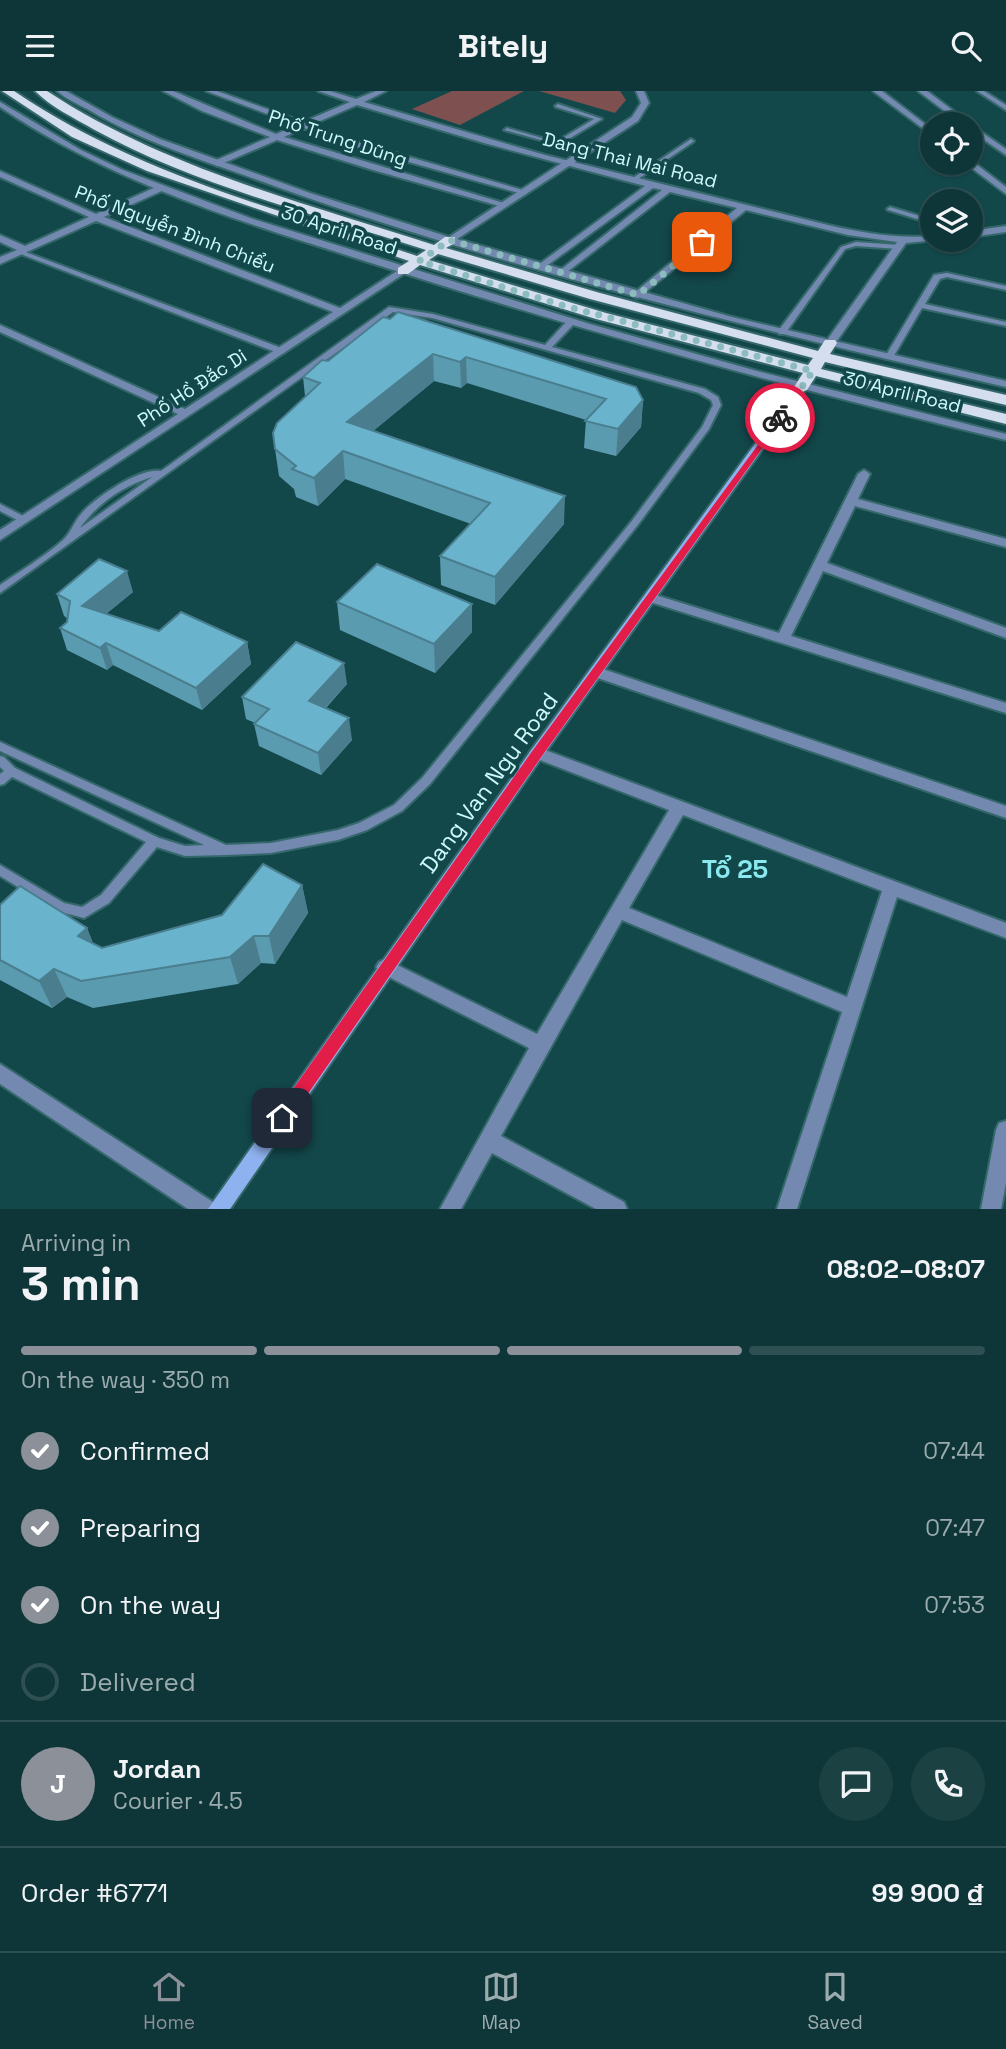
<!DOCTYPE html>
<meta charset="utf-8">
<style>
:root{--surface:#0e3638;--page:#1c4143;--text:#f1f3f6;--muted:#9babae;--line:#2e5053;--accent:#8c9099}
body{margin:0;font-family:"Space Grotesk",sans-serif;background:var(--page);color:var(--text);height:100vh;display:flex;flex-direction:column;font-size:26px;white-space:nowrap}
*{box-sizing:border-box;margin:0}
p{font-size:23px;color:var(--muted)}
.icon{flex:none;width:38px;height:38px;fill:none;stroke:currentColor;stroke-width:2;stroke-linecap:round;stroke-linejoin:round}
.map{position:relative;height:1118px;overflow:hidden}
.sheet{display:flex;flex-direction:column;background:var(--surface);flex:1}
.sheet>*{flex:none}
.fabs{position:absolute;left:920px;top:21px;display:grid;gap:14px}
.fabs a{display:grid;place-items:center;width:63px;height:63px;border-radius:50%;background:var(--surface);box-shadow:0 2px 5px #0004,0 0 0 2px var(--line);font-size:35px}
.pin{position:absolute;display:grid;place-items:center;width:60px;height:60px;color:#fff;margin:-30px;border-radius:14px;box-shadow:0 4px 10px #0006}
.courier{position:absolute;display:grid;place-items:center;width:70px;height:70px;margin:-35px;border:5px solid #e11d48;border-radius:50%;background:#fff;color:#222;box-shadow:0 2px 9px #0007}
.overview em{font-style:normal;font-weight:700}
.overview div{display:flex;flex-direction:column-reverse}
.overview{display:flex;align-items:center;justify-content:space-between;height:119px;padding:0 21px}
h1{font-size:46px;font-weight:700;line-height:52px}
.bar{display:grid;grid-template-columns:repeat(4,1fr);gap:10px 7px;align-content:center;height:84px;padding:0 21px}
.bar i{height:9px;border-radius:5px;background:var(--line)}
.bar .active{background:var(--accent)}
.bar p{grid-column:span 4}
.line{display:flex;align-items:center;gap:18px;padding:0 21px;border-top:2px solid var(--line)}
.line div{flex:1}
.round{display:grid;place-items:center;flex:none;width:74px;height:74px;border-radius:37px;background:var(--page)}
ol{padding:0 21px;list-style:none}
li{display:flex;align-items:center;gap:21px;height:77px}
li p{margin-inline-start:auto}
li .icon{padding:7px;border-radius:50%;background:var(--accent);color:#fff;stroke-width:4}
li:last-child{color:var(--muted)}
li i{width:38px;height:38px;border:4px solid var(--line);border-radius:50%}
header{display:flex;justify-content:space-between;align-items:center;height:91px;padding:0 21px;background:var(--surface);font-size:32px;font-weight:700}
.menu{display:flex;justify-content:space-around;align-items:center;height:98px;border-top:2px solid var(--line);background:var(--surface);font-size:19px;color:var(--muted)}
.menu a{display:grid;justify-items:center;gap:4px}
.menu .active{color:var(--accent)}
.map>svg:first-child{display:block}
.green{fill:#7e504f}
.lines{fill:none;stroke-linecap:round;stroke-linejoin:round}
.service-casing{stroke:#35686b;stroke-width:4}
.minor-casing{stroke:#35686b;stroke-width:4}
.tertiary-casing{stroke:#35686b;stroke-width:4}
.secondary-casing{stroke:#35686b;stroke-width:4}
.trunk-casing{stroke:#35686b;stroke-width:4}
.service{fill:#7389b0;fill-rule:evenodd}
.minor{fill:#7389b0;fill-rule:evenodd}
.tertiary{fill:#7389b0;fill-rule:evenodd}
.secondary{fill:#8eb2ef;fill-rule:evenodd}
.trunk{fill:#d5deee;fill-rule:evenodd}
.wall{fill:#5a9baf}
.shaded-wall{fill:#4a7e8f}
.building{fill:#69b4cc;stroke:#4a7e8f;stroke-width:2}
.route{fill:#e11d48}
.done{stroke:#8dbcbe;stroke-width:7;stroke-dasharray:0 12.6}
.labels{text-anchor:middle;dominant-baseline:central;stroke-width:7;stroke-linejoin:round;paint-order:stroke}
.far-street-label{font-size:19px;fill:#cefafc;stroke:#13484b}
.street-label{font-size:23px;fill:#cefafc;stroke:#13484b}
.quarter-label{font-size:26px;font-weight:bold;fill:#8ae9ef;stroke:#13484b}
</style>
<header><svg class="icon" aria-label="menu" viewBox="0 0 24 24"><path d="M4 6h16M4 12h16M4 18h16"/></svg>Bitely<svg class="icon" aria-label="search" viewBox="0 0 24 24"><circle cx="10" cy="10" r="6"/><path d="M15 15l6 6"/></svg></header>
<div class="map">
<svg width="1006" height="1118" viewBox="0 0 1006 1118">
<rect width="100%" height="100%" fill="#13484b"/>
<!-- green -->
<path class="green" d="M 452,0 L 524,0 L 460,34 L 412,18 Z
M 539,0 L 620,0 L 626,9 L 615,22 Z"/>
<g class="lines">
<!-- service casing -->
<g class="service-casing">
<path id="service" d="M 977,0 L 984,0 L 1006,14 L 1006,19 Z
M 558,13 L 602,28 L 562,52 L 588,60 L 588,62 L 504,39 L 507,37 L 556,51 L 594,28 L 556,16 L 555,15 Z
M 691,48 L 694,50 L 693,51 L 635,90 L 630,89 Z
M 890,116 L 933,129 L 933,133 L 888,119 L 887,118 Z
M 856,151 L 899,154 L 903,156 L 899,158 L 856,155 L 845,158 L 785,243 L 779,243 L 779,239 L 841,156 Z
M 20,159 L 284,258 L 285,260 L 284,262 L 278,262 L 18,162 L 16,161 Z
M 947,182 L 1006,195 L 1006,199 L 947,186 L 940,188 L 925,213 L 1006,231 L 1006,235 L 922,217 L 892,268 L 886,268 L 885,266 L 934,184 Z
M 389,216 L 433,223 L 545,254 L 567,230 L 573,230 L 573,234 L 552,256 L 705,298 L 718,306 L 721,314 L 709,338 L 637,435 L 430,693 L 402,720 L 367,739 L 338,749 L 271,762 L 226,764 L 185,765 L 157,756 L 109,812 L 84,827 L 57,820 L 0,785 L 0,774 L 64,812 L 82,816 L 101,804 L 146,751 L 12,686 L 4,693 L 0,694 L 0,683 L 4,680 L 0,676 L 0,665 L 4,666 L 15,677 L 159,747 L 185,755 L 204,754 L 0,660 L 0,651 L 226,754 L 271,752 L 338,739 L 359,732 L 394,714 L 422,687 L 631,431 L 702,336 L 713,314 L 711,309 L 699,302 L 432,227 L 393,221 L 0,502 L 0,494 C 20,480 44,466 63,449 C 70,443 74,431 81,423 C 94,407 140,376 161,380 ZM 152,386 L 80,437 C 98,412 123,395 152,386 Z
M 0,413 L 27,427 L 29,429 L 24,432 L 21,431 L 0,420 Z"/>
</g>
<!-- minor casing -->
<g class="minor-casing">
<path id="minor" d="M 163,0 L 173,0 L 276,43 L 297,34 L 206,0 L 217,0 L 303,31 L 350,11 L 318,0 L 330,0 L 356,8 L 376,0 L 386,0 L 364,11 L 545,64 L 828,134 C 863,142 897,148 933,145 L 933,149 L 937,149 L 906,152 L 834,254 L 830,255 L 825,252 L 897,151 L 848,144 L 746,119 L 638,207 L 634,206 L 634,202 L 737,117 L 670,101 L 562,185 L 557,182 L 559,180 L 662,99 L 653,97 L 541,179 L 536,176 L 538,174 L 645,95 L 484,52 L 357,14 L 311,34 L 358,51 L 526,100 L 519,102 L 352,55 L 304,37 L 284,46 L 507,113 L 503,116 L 373,79 L 277,49 L 217,75 L 213,72 L 214,70 L 270,46 L 202,20 Z
M 873,0 L 882,0 L 933,39 L 933,45 Z
M 918,0 L 927,0 L 971,33 L 962,33 Z
M 971,34 L 1006,58 L 1006,64 L 971,40 Z
M 972,70 L 1006,96 L 1006,103 L 965,72 Z
M 0,80 L 96,123 L 158,95 L 164,95 L 164,99 L 104,126 L 340,217 L 400,178 L 408,180 L 0,449 L 0,439 L 178,323 L 0,241 L 0,234 L 185,318 L 333,221 L 96,130 L 0,173 L 0,166 L 17,159 L 0,151 L 0,144 L 25,155 L 89,126 L 0,86 Z
M 1006,135 L 1006,141 L 971,146 L 971,140 Z
M 864,379 L 870,383 L 858,408 L 1006,448 L 1006,456 L 855,415 L 827,472 L 1006,537 L 1006,547 L 823,480 L 791,545 L 1006,612 L 1006,622 L 647,510 L 645,507 L 652,503 L 779,542 L 858,383 Z
M 597,576 L 1006,715 L 1006,727 L 592,585 L 590,581 Z
M 537,656 L 1006,832 L 1006,847 L 897,806 L 797,1118 L 777,1118 L 842,921 L 622,829 L 501,1045 L 624,1111 L 627,1118 L 596,1118 L 492,1062 L 461,1118 L 440,1118 L 529,957 L 379,881 L 376,876 L 379,871 L 385,868 L 391,871 L 537,943 L 669,719 L 532,666 L 529,662 L 532,658 ZM 683,724 L 882,800 L 847,906 L 629,817 Z
M 0,973 L 213,1111 L 216,1118 L 188,1118 L 0,993 Z
M 1006,1030 L 1006,1092 L 1001,1118 L 981,1118 L 996,1039 L 999,1032 Z"/>
</g>
<!-- tertiary casing -->
<g class="tertiary-casing">
<path id="tertiary" d="M 57,0 L 66,0 L 112,26 L 160,48 L 310,102 L 449,146 L 632,26 L 641,12 L 636,0 L 644,0 L 649,12 L 638,30 L 457,148 L 732,226 L 1006,290 L 1006,296 C 753,237 499,177 255,88 C 199,68 141,50 89,19 C 78,13 66,8 57,0 Z
M 0,11 L 81,59 L 123,79 L 253,128 L 590,233 L 757,280 L 1006,343 L 1006,349 C 791,297 578,239 368,171 C 240,130 112,92 0,16 Z"/>
</g>
<!-- secondary casing -->
<g class="secondary-casing">
<path id="secondary" d="M 802,293 L 807,296 L 542,666 L 230,1118 L 208,1118 L 532,658 L 798,294 Z"/>
</g>
<!-- trunk casing -->
<g class="trunk-casing">
<path id="trunk" d="M 2,0 L 14,0 C 134,82 280,119 417,165 L 426,159 C 315,123 196,95 93,38 C 74,27 51,16 35,0 L 47,0 C 164,77 302,111 434,154 L 445,146 L 455,146 L 455,152 L 446,157 L 600,202 L 818,260 L 825,249 L 835,249 L 837,252 L 830,263 L 1006,304 L 1006,314 L 825,271 L 821,278 L 1006,323 L 1006,333 L 816,285 L 807,299 L 802,301 L 794,296 L 803,282 L 596,228 L 420,174 L 408,183 L 398,183 L 398,177 L 409,170 L 147,80 L 72,46 ZM 438,163 L 590,208 L 813,267 L 808,274 L 606,222 L 429,169 Z"/>
</g>
<!-- service -->
<use href="#service" class="service"/>
<!-- minor -->
<use href="#minor" class="minor"/>
<!-- tertiary -->
<use href="#tertiary" class="tertiary"/>
<!-- secondary -->
<use href="#secondary" class="secondary"/>
<!-- trunk -->
<use href="#trunk" class="trunk"/>
</g>
<!-- wall -->
<path class="wall" d="M 383,226 L 643,309 L 641,336 L 616,365 L 584,357 L 586,329 L 467,292 L 461,297 L 434,290 L 373,340 L 564,433 L 495,514 L 441,494 L 440,465 L 471,433 L 345,388 L 318,415 L 296,406 L 294,398 L 279,385 L 275,358 L 305,305 L 303,286 L 328,270 Z
M 133,501 L 106,523 L 159,540 L 247,551 L 251,573 L 202,619 L 113,574 L 107,579 L 67,559 L 60,537 L 67,531 L 67,527 L 64,525 L 57,503 Z
M 337,511 L 472,513 L 472,541 L 435,582 L 340,539 Z
M 347,593 L 326,617 L 352,649 L 321,684 L 259,655 L 254,633 L 255,632 L 246,628 L 242,606 Z
M 302,794 L 308,822 L 275,873 L 261,872 L 238,893 L 93,917 L 67,906 L 52,917 L 0,889 L 0,814 L 87,837 L 93,853 L 102,857 L 222,824 Z"/>
<!-- shaded-wall -->
<path class="shaded-wall" d="M 433,263 L 434,290 L 350,359 L 347,331 Z
M 466,266 L 467,292 L 461,297 L 460,271 Z
M 643,309 L 641,336 L 616,365 L 618,338 Z
M 343,360 L 345,388 L 318,415 L 314,387 Z
M 565,405 L 564,433 L 495,514 L 495,486 Z
M 127,480 L 133,501 L 89,536 L 82,515 Z
M 472,513 L 472,541 L 435,582 L 434,553 Z
M 247,551 L 251,573 L 202,619 L 196,597 Z
M 106,552 L 113,574 L 107,579 L 100,557 Z
M 344,572 L 347,593 L 312,631 L 309,610 Z
M 349,627 L 352,649 L 321,684 L 318,662 Z
M 302,794 L 308,822 L 275,873 L 269,845 Z
M 87,837 L 98,864 L 78,845 Z
M 254,845 L 261,872 L 238,893 L 230,866 Z
M 54,878 L 67,906 L 52,917 L 39,890 Z"/>
<!-- building -->
<path class="building" d="M 398,221 L 636,296 L 643,309 L 618,338 L 585,330 L 606,308 L 466,266 L 460,271 L 433,263 L 347,331 L 565,405 L 495,486 L 440,465 L 490,412 L 343,360 L 314,387 L 292,378 L 296,375 L 275,358 L 273,342 L 277,332 L 320,292 L 303,286 L 322,269 L 328,270 L 383,226 L 390,228 Z
M 99,468 L 127,480 L 82,515 L 159,540 L 181,521 L 247,551 L 196,597 L 106,552 L 100,557 L 60,537 L 67,531 L 70,510 L 57,503 Z
M 377,473 L 472,513 L 434,553 L 337,511 Z
M 296,551 L 344,572 L 309,610 L 349,627 L 318,662 L 254,633 L 269,618 L 242,606 Z
M 263,773 L 302,794 L 269,845 L 254,845 L 230,866 L 81,890 L 54,878 L 39,890 L 0,869 L 0,814 L 20,795 L 87,837 L 78,845 L 102,857 L 222,824 Z"/>
<!-- route -->
<path class="route" d="M 780,324 L 784,327 L 542,665 L 287,1033 L 276,1033 L 276,1022 L 533,659 Z"/>
<g class="lines">
<!-- done -->
<path class="done" d="M 702,151 L 638,204 L 450,149 L 419,170 L 561,214 L 813,280 L 780,327"/>
</g>
<g class="labels">
<!-- far-street labels -->
<g class="far-street-label">
<text transform="translate(338 47) rotate(18)">Phố Trung Dũng</text>
<text transform="translate(630 69) rotate(14)">Dang Thai Mai Road</text>
<text transform="translate(175 138) rotate(21)">Phố Nguyễn Đình Chiểu</text>
<text transform="translate(339 139) rotate(18)">30 April Road</text>
<text transform="translate(192 297) rotate(-33)">Phố Hồ Đắc Di</text>
<text transform="translate(902 301) rotate(14)">30 April Road</text>
</g>
<!-- street labels -->
<g class="street-label">
<text transform="translate(489 692) rotate(-54)">Dang Van Ngu Road</text>
</g>
<!-- quarter labels -->
<g class="quarter-label">
<text x="735" y="778">Tổ 25</text>
</g>
</g>
</svg>
<div class="fabs">
<a><svg class="icon" aria-label="locate" viewBox="0 0 24 24"><circle cx="12" cy="12" r="6"/><path d="M12 2v4M12 18v4M2 12h4M18 12h4"/></svg></a>
<a><svg class="icon" aria-label="layers" viewBox="0 0 24 24"><path d="M12 4l9 5-9 5-9-5zM3 14l9 5 9-5"/></svg></a>
</div>
<div class="pin" style="left:702px;top:151px;background:#ea580c"><svg class="icon" aria-label="bag" viewBox="0 0 24 24"><path d="M5 8h14l-1 12H6zM9 8a3 3 0 0 1 6 0"/></svg></div>
<div class="pin" style="left:282px;top:1027px;background:#1f2937"><svg class="icon" aria-label="home" viewBox="0 0 24 24"><path d="M3 11l9-7 9 7M6 9v11h12V9"/></svg></div>
<div class="courier" style="left:780px;top:327px"><svg class="icon" aria-label="bike" viewBox="0 0 24 24"><circle cx="6" cy="16" r="4"/><circle cx="18" cy="16" r="4"/><path d="M6 16l4-8h5l3 8M10 8l3 8H6M13 5h3"/></svg></div>
</div>
<section class="sheet">
<div class="overview"><div><h1>3 min</h1><p>Arriving in</p></div><em>08:02–08:07</em></div>
<div class="bar"><i class="active"></i><i class="active"></i><i class="active"></i><i></i><p>On the way · 350 m</p></div>
<ol>
<li><svg class="icon" aria-label="check" viewBox="0 0 24 24"><path d="M5 12l5 5 9-10"/></svg>Confirmed<p>07:44</p></li>
<li><svg class="icon" aria-label="check" viewBox="0 0 24 24"><path d="M5 12l5 5 9-10"/></svg>Preparing<p>07:47</p></li>
<li><svg class="icon" aria-label="check" viewBox="0 0 24 24"><path d="M5 12l5 5 9-10"/></svg>On the way<p>07:53</p></li>
<li><i></i>Delivered</li>
</ol>
<div class="line" style="height:126px"><b class="round" style="background:var(--accent);color:#fff">J</b><div><b>Jordan</b><p>Courier · 4.5</p></div><a class="round"><svg class="icon" aria-label="chat" viewBox="0 0 24 24"><path d="M4 5h16v11H9l-5 4z"/></svg></a><a class="round"><svg class="icon" aria-label="phone" viewBox="0 0 24 24"><path d="M5 4h4l2 5-3 2q2 4 5 5l2-3 5 2v4C11 20 4 13 5 4z"/></svg></a></div>
<div class="line" style="height:91px"><div>Order #6771</div><b>99 900 ₫</b></div>
</section>
<nav class="menu">
<a class="active"><svg class="icon" aria-label="home" viewBox="0 0 24 24"><path d="M3 11l9-7 9 7M6 9v11h12V9"/></svg>Home</a>
<a><svg class="icon" aria-label="map" viewBox="0 0 24 24"><path d="M3 6l6-2 6 2 6-2v14l-6 2-6-2-6 2zM9 4v14M15 6v14"/></svg>Map</a>
<a><svg class="icon" aria-label="saved" viewBox="0 0 24 24"><path d="M7 4h10v16l-5-4-5 4z"/></svg>Saved</a>
</nav>
